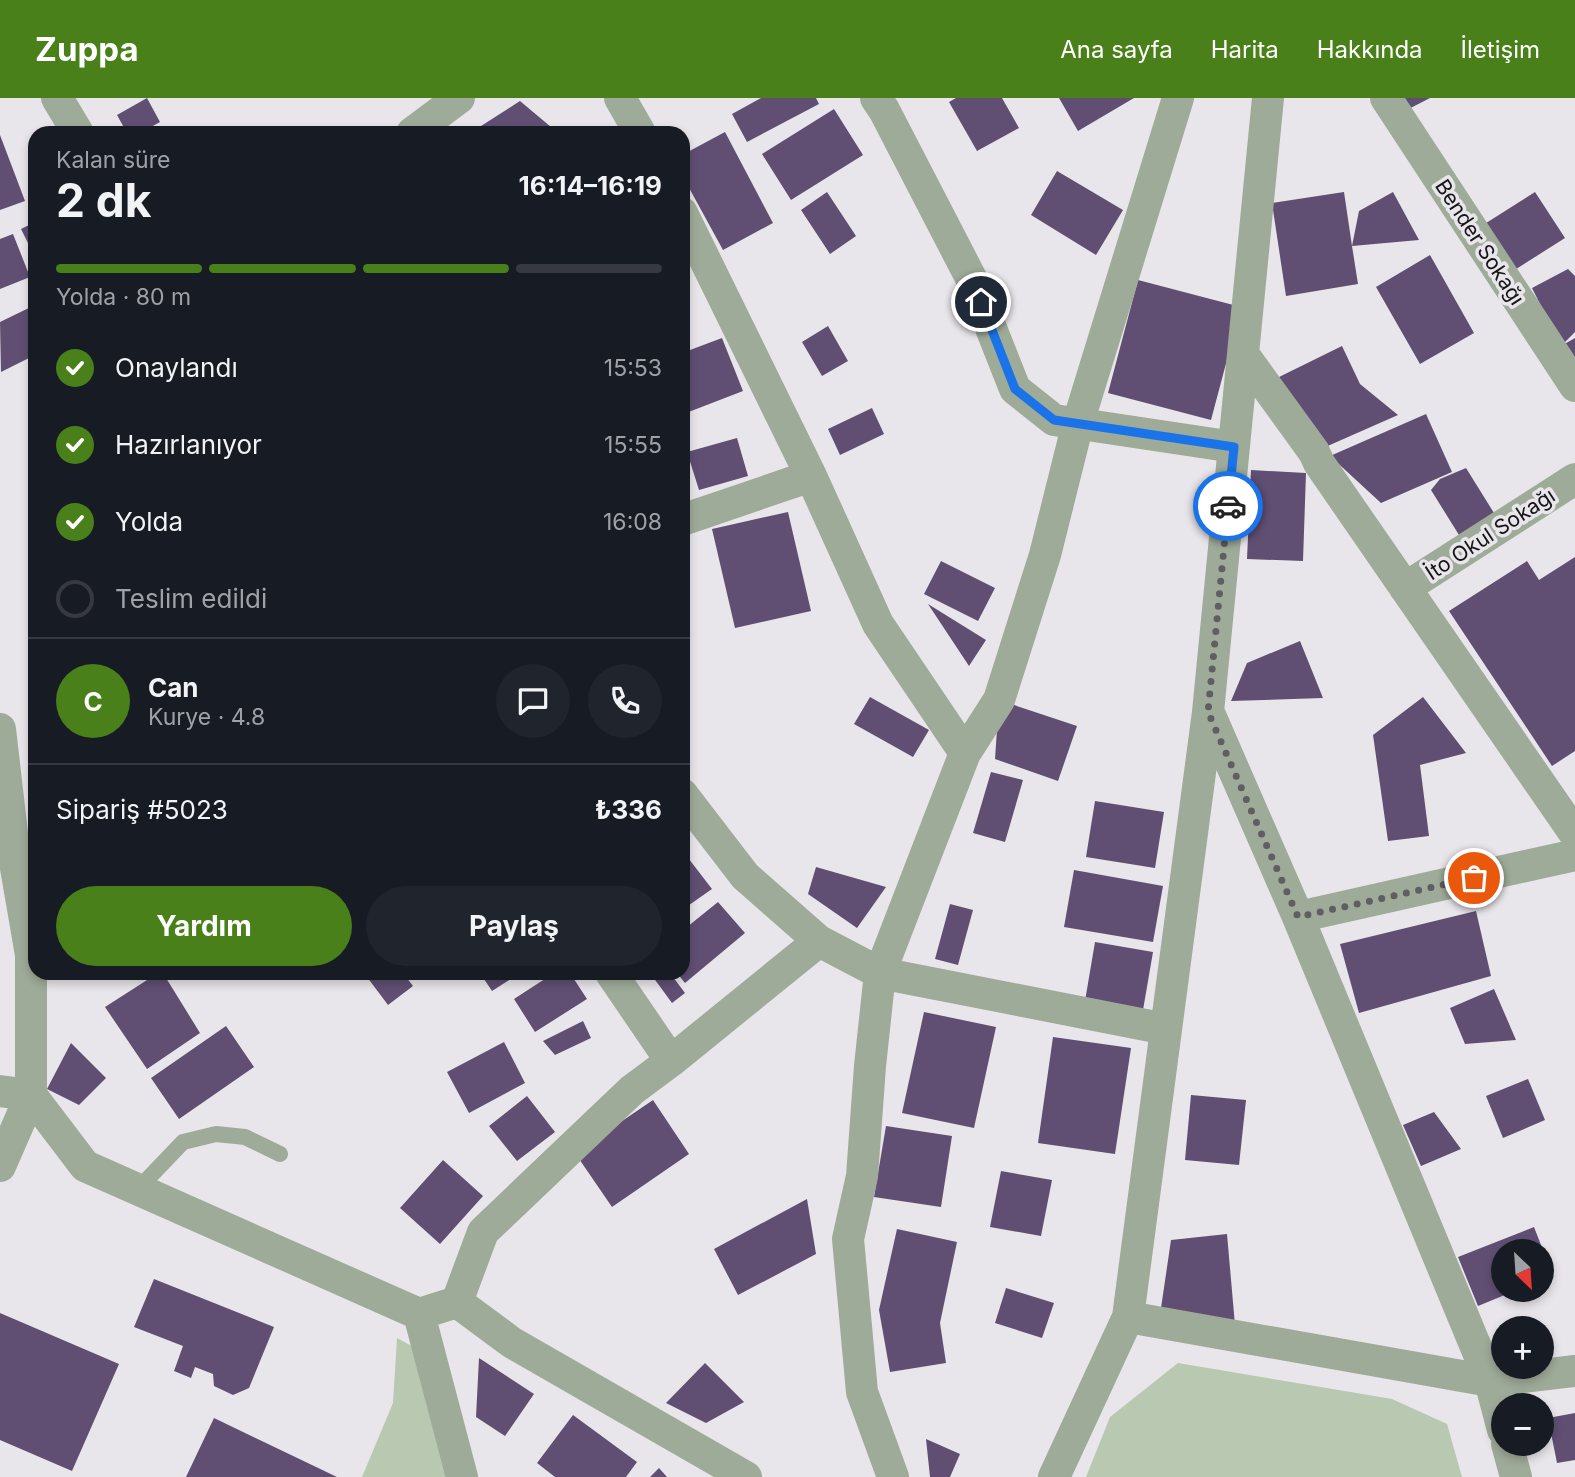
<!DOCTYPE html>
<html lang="tr">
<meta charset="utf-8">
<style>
:root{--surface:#171b24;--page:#20242c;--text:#f1f3f6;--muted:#9ea1a6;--line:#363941;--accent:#498019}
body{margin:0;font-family:Inter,sans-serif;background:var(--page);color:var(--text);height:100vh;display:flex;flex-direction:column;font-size:26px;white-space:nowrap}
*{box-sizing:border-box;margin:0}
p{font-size:23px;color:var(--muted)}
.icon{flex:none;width:38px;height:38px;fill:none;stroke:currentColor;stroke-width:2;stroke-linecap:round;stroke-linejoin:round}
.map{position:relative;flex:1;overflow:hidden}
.side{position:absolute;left:28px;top:28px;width:662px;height:854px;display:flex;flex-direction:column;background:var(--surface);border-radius:21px;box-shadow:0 4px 10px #0003}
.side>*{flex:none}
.needle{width:46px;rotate:155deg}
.tools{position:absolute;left:1491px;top:1141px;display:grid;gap:14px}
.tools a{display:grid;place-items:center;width:63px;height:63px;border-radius:50%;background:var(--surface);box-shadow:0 4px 10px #0003;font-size:35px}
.pin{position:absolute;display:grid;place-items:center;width:60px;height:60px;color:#fff;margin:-30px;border:4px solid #fff;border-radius:50%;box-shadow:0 2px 7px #0007}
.courier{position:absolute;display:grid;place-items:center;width:70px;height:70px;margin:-35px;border:5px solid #1a73e8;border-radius:50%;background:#fff;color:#222;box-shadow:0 2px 9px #0007}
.headline em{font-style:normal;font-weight:700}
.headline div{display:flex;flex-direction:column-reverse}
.headline{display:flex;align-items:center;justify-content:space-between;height:119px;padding:0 28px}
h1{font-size:46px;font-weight:700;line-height:52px}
.bar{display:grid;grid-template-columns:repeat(4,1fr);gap:10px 7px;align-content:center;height:84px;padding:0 28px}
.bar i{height:9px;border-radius:5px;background:var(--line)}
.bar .current{background:var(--accent)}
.bar p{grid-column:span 4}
.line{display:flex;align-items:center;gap:18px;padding:0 28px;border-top:2px solid var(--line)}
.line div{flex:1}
.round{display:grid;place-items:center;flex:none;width:74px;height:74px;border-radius:37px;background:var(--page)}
ol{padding:0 28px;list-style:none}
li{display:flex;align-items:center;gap:21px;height:77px}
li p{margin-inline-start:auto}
li .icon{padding:7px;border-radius:50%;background:var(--accent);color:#fff;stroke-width:4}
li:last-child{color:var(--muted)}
li i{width:38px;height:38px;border:4px solid var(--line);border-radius:50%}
.primary-button{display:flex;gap:14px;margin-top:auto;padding:14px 28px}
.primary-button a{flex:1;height:80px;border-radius:42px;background:var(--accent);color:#fff;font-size:28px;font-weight:700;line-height:80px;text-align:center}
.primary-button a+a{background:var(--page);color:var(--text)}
header{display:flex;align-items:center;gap:42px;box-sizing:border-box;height:98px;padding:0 35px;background:var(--accent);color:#fff}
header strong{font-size:33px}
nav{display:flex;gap:38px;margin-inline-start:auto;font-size:24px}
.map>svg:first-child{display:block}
.green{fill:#b9c8b0}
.building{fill:#604f73}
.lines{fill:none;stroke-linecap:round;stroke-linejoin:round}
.lane{stroke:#9fab99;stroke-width:16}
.street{stroke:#9fab99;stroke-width:32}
.done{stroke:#5f5e60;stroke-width:7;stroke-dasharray:0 12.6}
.route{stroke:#1a73e8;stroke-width:9}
.labels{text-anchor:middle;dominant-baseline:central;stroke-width:7;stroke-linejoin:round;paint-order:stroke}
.street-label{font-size:21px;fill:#151416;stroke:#e8e6ea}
</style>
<header>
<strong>Zuppa</strong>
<nav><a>Ana sayfa</a><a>Harita</a><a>Hakkında</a><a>İletişim</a></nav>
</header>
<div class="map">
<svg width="1575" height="1379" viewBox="0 0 1575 1379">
<rect width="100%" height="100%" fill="#e8e6ea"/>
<!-- green -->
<path class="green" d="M 397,1240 L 430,1258 L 459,1379 L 362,1379 L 393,1305 Z
M 1178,1265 L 1392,1301 L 1447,1326 L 1462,1379 L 1086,1379 L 1110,1319 Z"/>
<!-- building -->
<path class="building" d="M 147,0 L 160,24 L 140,35 L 127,35 L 117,17 Z
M 761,0 L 816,0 L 819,6 L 747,44 L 732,16 Z
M 956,0 L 1002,0 L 1019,30 L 977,53 L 949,4 Z
M 1059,0 L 1134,0 L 1078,33 Z
M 1393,0 L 1430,0 L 1397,17 Z
M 520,3 L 551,29 L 541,35 L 486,35 L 481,28 Z
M 834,11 L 863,57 L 791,102 L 762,56 Z
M 725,34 L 773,125 L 723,152 L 682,77 L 682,57 Z
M 0,37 L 25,103 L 0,112 Z
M 1057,73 L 1123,112 L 1096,157 L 1031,117 Z
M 827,94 L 856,138 L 830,156 L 801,112 Z
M 1344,94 L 1352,148 L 1359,113 L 1393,94 L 1419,142 L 1352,148 L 1358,186 L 1286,198 L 1272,105 Z
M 1535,94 L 1565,140 L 1513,173 L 1483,127 Z
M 35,124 L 35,159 L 21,131 Z
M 13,136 L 30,179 L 0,191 L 0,141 Z
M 1430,157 L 1474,235 L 1420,266 L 1376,189 Z
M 1568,171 L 1575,178 L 1575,234 L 1561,248 L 1532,190 Z
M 1138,182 L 1241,209 L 1211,322 L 1108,295 Z
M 35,207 L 35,257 L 1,274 L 0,224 Z
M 828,228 L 848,263 L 822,278 L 802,244 Z
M 722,240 L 743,293 L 686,315 L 682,307 L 682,255 Z
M 1575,240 L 1575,272 L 1561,248 Z
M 1342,248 L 1360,286 L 1398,317 L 1314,354 L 1279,279 Z
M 872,310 L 884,336 L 840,357 L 828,331 Z
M 1426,316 L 1452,374 L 1381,405 L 1330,358 Z
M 737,340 L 748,378 L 699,392 L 687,354 Z
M 1466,370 L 1494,415 L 1459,437 L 1431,392 L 1440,381 Z
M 1251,372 L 1306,375 L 1303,463 L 1247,461 Z
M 788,414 L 811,513 L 735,530 L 712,431 Z
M 1575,459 L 1575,653 L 1552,668 L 1449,513 L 1527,463 L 1539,482 Z
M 941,463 L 995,490 L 978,523 L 924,496 Z
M 928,506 L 986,542 L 969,568 Z
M 1300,543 L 1323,600 L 1231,603 L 1247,565 Z
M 870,599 L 929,632 L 913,659 L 854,626 Z
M 1423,599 L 1466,655 L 1420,667 L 1429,738 L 1388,743 L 1373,637 Z
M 999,602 L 1077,628 L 1058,683 L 995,661 Z
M 991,674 L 1023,682 L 1005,744 L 973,735 Z
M 1095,703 L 1164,714 L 1155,770 L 1086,759 Z
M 682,752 L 712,791 L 682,812 Z
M 816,769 L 886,789 L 857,830 L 808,796 Z
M 1074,772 L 1163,788 L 1153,844 L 1064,829 Z
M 718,804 L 745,835 L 685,885 L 677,875 L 682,875 L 682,833 Z
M 950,806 L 973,812 L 958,867 L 935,861 Z
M 1476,813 L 1491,878 L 1359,915 L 1340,846 Z
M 1095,844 L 1153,854 L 1143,912 L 1085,903 Z
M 158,875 L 163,875 L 200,935 L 147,971 L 105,909 Z
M 372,875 L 403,875 L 413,888 L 388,907 L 367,879 Z
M 480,875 L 520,875 L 492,893 Z
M 554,875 L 570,875 L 587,901 L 535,934 L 514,901 Z
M 650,875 L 670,875 L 685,895 L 672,905 Z
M 1494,891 L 1516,942 L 1465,946 L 1450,910 Z
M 924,914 L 996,929 L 974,1030 L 902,1015 Z
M 583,923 L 591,940 L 555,957 L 543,943 Z
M 226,928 L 254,969 L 179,1021 L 151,980 Z
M 1053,939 L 1131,950 L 1115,1056 L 1038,1045 Z
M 504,944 L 525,985 L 469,1015 L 447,974 Z
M 71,945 L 106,980 L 79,1007 L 47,991 Z
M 1528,981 L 1545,1022 L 1503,1040 L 1486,998 Z
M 1191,997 L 1246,1002 L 1239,1067 L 1185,1062 Z
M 527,998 L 555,1034 L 517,1063 L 489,1028 Z
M 653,1002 L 689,1056 L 612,1109 L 575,1055 Z
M 1434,1014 L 1461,1051 L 1421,1068 L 1403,1027 Z
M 886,1028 L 952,1038 L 941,1109 L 874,1099 Z
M 443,1062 L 483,1098 L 440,1146 L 400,1110 Z
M 1001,1073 L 1052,1082 L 1041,1138 L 990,1129 Z
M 807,1101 L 816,1156 L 738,1197 L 714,1151 Z
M 1534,1129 L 1553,1178 L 1542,1182 L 1542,1153 L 1503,1153 L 1503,1192 L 1517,1192 L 1478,1208 L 1458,1159 Z
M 897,1131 L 957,1144 L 940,1225 L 946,1265 L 890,1274 L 879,1212 Z
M 1227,1136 L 1235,1227 L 1160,1217 L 1171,1142 Z
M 154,1181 L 274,1229 L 249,1290 L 233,1297 L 214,1288 L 213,1276 L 195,1269 L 191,1280 L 174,1273 L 183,1248 L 134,1229 Z
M 1006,1190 L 1054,1205 L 1042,1240 L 995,1225 Z
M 0,1215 L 119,1266 L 72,1373 L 0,1342 Z
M 479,1260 L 534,1296 L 505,1338 L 476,1319 Z
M 705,1265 L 744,1304 L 706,1325 L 666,1305 Z
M 1575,1315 L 1575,1362 L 1557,1365 L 1548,1320 Z
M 573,1317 L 637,1364 L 626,1379 L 555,1379 L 537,1365 Z
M 214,1320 L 337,1379 L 186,1379 Z
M 926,1341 L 960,1356 L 950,1379 L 930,1379 Z
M 659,1370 L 667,1379 L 650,1379 Z"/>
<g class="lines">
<!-- lane -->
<path class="lane" d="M 138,1091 L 183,1044 L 216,1036 L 245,1039 L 280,1056"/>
<!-- street -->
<path class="street" d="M 57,0 L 78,35
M 620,0 L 640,35
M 876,0 L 884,12 L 972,182 L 1015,291 L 1054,322 L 1234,349
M 1386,0 L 1575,288
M 412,35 L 459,0
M 682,115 L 811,378 L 878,526 L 965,655
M 1243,256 L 1314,354 L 1319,365 L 1575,736
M 682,422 L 811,378
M 1405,490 L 1575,381
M 1209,615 L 1298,819 L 1490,1283 L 1503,1332
M 0,631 L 16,770 L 31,857 L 31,997 L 85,1068 L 419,1216 L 457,1204 L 511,1244 L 746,1379
M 682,696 L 745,778 L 819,843 L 880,875 L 1166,931
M 1298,819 L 1575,757
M 611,875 L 671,963
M 0,993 L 31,997
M 0,1068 L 31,997
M 457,1204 L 483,1134 L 632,992 L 671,963 L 819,843
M 419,1216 L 462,1379
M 1128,1219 L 1490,1283 L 1575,1273
M 1507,1346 L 1516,1379
M 893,1379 L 862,1294 L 848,1141 L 862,1078 L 870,968 L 880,875 L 965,655 L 999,602 L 1045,457 L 1078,325 L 1178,0
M 1054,1379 L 1128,1219 L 1208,614 L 1268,0"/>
</g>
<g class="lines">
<!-- done -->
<path class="done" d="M 1228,408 L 1208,614 L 1298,819 L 1474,780"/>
<!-- route -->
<path class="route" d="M 981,204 L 1015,291 L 1054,322 L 1234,349 L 1228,408"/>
</g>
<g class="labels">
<!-- street labels -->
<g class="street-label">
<text transform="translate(1480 144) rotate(57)">Bender Sokağı</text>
<text transform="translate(1490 436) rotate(-33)">İto Okul Sokağı</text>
</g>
</g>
</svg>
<div class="tools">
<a><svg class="needle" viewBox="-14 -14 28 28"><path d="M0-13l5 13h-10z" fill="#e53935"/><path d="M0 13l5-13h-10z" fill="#9ea1a6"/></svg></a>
<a>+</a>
<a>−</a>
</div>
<div class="pin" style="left:1474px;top:780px;background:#ea580c"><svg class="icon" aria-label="bag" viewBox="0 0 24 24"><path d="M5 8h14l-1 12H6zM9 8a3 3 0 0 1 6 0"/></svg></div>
<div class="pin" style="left:981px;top:204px;background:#1f2937"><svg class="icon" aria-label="home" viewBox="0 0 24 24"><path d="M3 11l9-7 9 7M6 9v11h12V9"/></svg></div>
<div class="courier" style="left:1228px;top:408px"><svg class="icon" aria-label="car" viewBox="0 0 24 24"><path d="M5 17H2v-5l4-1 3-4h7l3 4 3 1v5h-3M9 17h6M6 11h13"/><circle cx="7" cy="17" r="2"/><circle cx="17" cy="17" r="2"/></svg></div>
<section class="side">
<div class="headline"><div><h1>2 dk</h1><p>Kalan süre</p></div><em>16:14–16:19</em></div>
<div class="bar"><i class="current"></i><i class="current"></i><i class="current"></i><i></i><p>Yolda · 80 m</p></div>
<ol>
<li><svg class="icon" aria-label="check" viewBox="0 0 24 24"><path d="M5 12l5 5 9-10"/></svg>Onaylandı<p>15:53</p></li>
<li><svg class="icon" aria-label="check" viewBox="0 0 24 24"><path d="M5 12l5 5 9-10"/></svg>Hazırlanıyor<p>15:55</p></li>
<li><svg class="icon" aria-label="check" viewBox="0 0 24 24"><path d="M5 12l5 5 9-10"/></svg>Yolda<p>16:08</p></li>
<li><i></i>Teslim edildi</li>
</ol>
<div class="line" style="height:126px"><b class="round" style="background:var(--accent);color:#fff">C</b><div><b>Can</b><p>Kurye · 4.8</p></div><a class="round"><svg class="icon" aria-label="chat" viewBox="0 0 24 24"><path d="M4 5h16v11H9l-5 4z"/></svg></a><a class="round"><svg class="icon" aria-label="phone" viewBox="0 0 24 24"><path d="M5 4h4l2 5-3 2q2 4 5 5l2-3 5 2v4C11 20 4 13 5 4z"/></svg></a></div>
<div class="line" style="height:91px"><div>Sipariş #5023</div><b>₺336</b></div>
<div class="primary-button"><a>Yardım</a><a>Paylaş</a></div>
</section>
</div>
